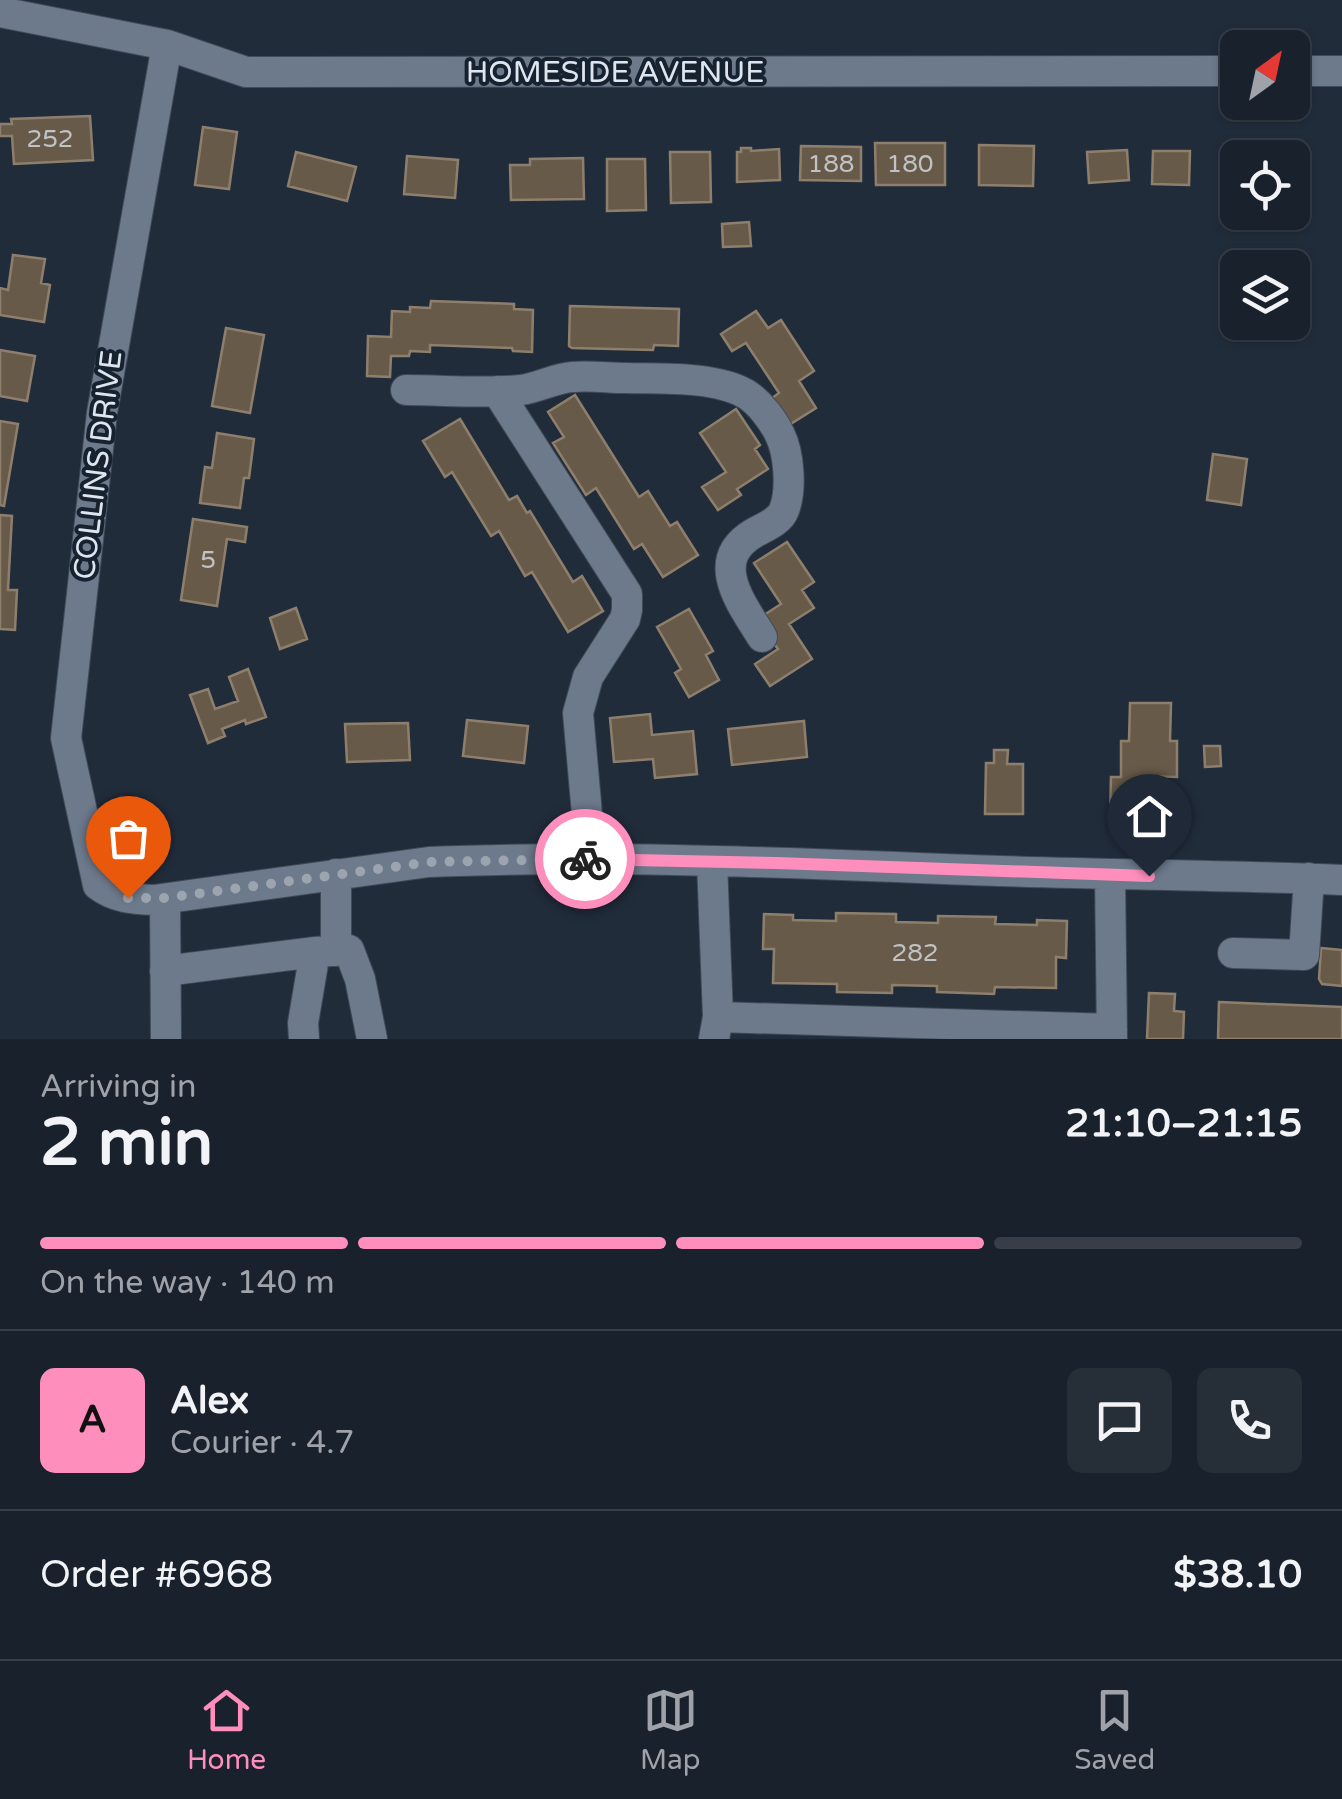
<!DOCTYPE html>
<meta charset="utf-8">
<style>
:root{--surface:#19212c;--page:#262e38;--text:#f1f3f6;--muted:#9fa3a9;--line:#373e48;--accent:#fe8ebc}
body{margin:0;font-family:"Varela Round",sans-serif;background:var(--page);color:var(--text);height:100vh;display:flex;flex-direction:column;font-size:38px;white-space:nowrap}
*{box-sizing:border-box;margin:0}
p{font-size:32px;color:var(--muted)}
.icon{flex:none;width:55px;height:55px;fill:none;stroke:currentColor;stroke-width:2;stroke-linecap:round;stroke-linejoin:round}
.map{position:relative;height:1039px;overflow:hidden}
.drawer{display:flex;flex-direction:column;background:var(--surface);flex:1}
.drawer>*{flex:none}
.needle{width:65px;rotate:33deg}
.controls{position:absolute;left:1220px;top:30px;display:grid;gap:20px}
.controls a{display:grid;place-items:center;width:90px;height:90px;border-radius:15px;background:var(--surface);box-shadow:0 2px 8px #0004,0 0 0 2px var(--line);font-size:50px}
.pin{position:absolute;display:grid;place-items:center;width:85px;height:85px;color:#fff;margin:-102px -42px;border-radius:50% 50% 50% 0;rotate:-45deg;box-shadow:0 0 10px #0007}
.pin .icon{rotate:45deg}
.courier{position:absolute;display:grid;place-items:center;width:100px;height:100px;margin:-50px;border:8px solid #fe8ebc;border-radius:50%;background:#fff;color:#222;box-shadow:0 2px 12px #0007}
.overview em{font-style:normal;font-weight:700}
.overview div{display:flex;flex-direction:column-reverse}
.overview{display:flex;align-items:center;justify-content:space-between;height:170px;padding:0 40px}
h1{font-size:65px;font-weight:700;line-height:75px}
.bar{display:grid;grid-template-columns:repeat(4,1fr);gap:15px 10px;align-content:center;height:120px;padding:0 40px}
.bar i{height:12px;border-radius:8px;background:var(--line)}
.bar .active{background:var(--accent)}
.bar p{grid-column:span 4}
.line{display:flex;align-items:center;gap:25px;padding:0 40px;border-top:2px solid var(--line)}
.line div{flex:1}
.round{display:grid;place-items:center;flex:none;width:105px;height:105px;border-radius:15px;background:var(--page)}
.menu{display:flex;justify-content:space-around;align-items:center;height:140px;border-top:2px solid var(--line);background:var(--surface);font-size:28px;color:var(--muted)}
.menu a{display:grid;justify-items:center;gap:5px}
.menu .active{color:var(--accent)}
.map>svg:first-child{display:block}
.building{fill:#685a49;stroke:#8e7f6d;stroke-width:2.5}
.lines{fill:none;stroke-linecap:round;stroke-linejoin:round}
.minor-casing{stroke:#414a57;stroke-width:32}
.minor{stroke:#6d7a8c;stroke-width:30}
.done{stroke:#9ca4b0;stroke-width:10;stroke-dasharray:0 18}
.route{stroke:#fe8ebc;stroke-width:12}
.labels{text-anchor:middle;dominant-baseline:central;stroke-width:8;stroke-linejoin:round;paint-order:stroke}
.number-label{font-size:25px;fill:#c0c2c6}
.street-label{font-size:30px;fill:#dee5ef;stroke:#172231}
</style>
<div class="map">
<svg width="1342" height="1039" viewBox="0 0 1342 1039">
<rect width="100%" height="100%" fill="#212c3b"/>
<!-- building -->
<path class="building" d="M 90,116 L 93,160 L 14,164 L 12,136 L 0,136 L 0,124 L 12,124 L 11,119 Z
M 203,127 L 237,132 L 229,189 L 195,185 Z
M 875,143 L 945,143 L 945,185 L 876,185 Z
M 979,145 L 1034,146 L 1033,186 L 979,185 Z
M 801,146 L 861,147 L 861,181 L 800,180 Z
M 741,148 L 751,148 L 751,151 L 779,149 L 780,180 L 737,182 L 737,152 L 741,152 Z
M 1127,150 L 1129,180 L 1089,183 L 1087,152 Z
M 1239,150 L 1303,151 L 1304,188 L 1292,188 L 1292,158 L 1240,158 Z
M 1153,151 L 1190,151 L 1189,185 L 1152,184 Z
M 296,152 L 356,167 L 347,201 L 288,186 Z
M 670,152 L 710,152 L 711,202 L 671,203 Z
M 407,156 L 458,160 L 455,198 L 404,194 Z
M 583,158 L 584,199 L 511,200 L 510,165 L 530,165 L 530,159 Z
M 607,159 L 645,159 L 646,210 L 607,211 Z
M 749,222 L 751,246 L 723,247 L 722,224 Z
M 13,255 L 45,259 L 41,283 L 50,285 L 44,322 L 0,315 L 0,288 L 8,290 Z
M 431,301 L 514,304 L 514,309 L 533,310 L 532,352 L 513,351 L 512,348 L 430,345 L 430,352 L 410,351 L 409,356 L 391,356 L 390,377 L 367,376 L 368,336 L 391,337 L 392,311 L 410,312 L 410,307 L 430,308 Z
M 570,306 L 679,309 L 678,346 L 654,345 L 653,350 L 572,348 L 569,346 Z
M 756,311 L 768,328 L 781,320 L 814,371 L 799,381 L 816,408 L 789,425 L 772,398 L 779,393 L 746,343 L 732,351 L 721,334 Z
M 226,328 L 264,335 L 250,413 L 212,406 Z
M 0,350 L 35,356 L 27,401 L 0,396 Z
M 575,395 L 639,497 L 648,491 L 670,526 L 677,522 L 698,555 L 663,577 L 642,544 L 634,549 L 596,488 L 586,495 L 553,443 L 564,437 L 548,412 Z
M 736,409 L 760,445 L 755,449 L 768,469 L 737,489 L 741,495 L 718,510 L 702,487 L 726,472 L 700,433 Z
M 460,419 L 509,500 L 517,496 L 527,513 L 530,511 L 573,582 L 582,576 L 603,611 L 568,632 L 532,572 L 525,576 L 499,531 L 491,536 L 452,472 L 445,477 L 423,441 Z
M 0,421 L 18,424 L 4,506 L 0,505 Z
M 217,433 L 254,439 L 249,478 L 244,478 L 240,508 L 200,503 L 205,467 L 212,468 Z
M 1213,454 L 1247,459 L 1241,505 L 1207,500 Z
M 0,515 L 12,516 L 8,590 L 17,590 L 15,630 L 0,629 Z
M 193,519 L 247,527 L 245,542 L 227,539 L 217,606 L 181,600 Z
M 787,542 L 814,582 L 802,590 L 814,608 L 789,624 L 812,659 L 770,686 L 755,664 L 778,649 L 769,637 L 764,615 L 781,604 L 754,563 Z
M 296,608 L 307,639 L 280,649 L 270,618 Z
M 689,609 L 713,651 L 706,655 L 719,680 L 689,697 L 675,673 L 681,669 L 657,627 Z
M 248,669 L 266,717 L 246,724 L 245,720 L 222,729 L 225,736 L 208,743 L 190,695 L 208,689 L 215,709 L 238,701 L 229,677 Z
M 1130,703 L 1171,703 L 1170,741 L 1177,741 L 1177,777 L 1148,776 L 1148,816 L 1110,815 L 1111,777 L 1121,777 L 1121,741 L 1129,741 Z
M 650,714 L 652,735 L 693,731 L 697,774 L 655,778 L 653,759 L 614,762 L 610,718 Z
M 467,720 L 528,726 L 524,763 L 463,756 Z
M 804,721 L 807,757 L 732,765 L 728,729 Z
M 408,723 L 410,760 L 347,762 L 345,724 Z
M 1204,746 L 1220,746 L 1221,766 L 1205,767 Z
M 994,750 L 1008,750 L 1007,764 L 1023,764 L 1023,814 L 985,814 L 986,763 L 994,763 Z
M 836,913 L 896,914 L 896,922 L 938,923 L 938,916 L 996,917 L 995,924 L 1037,925 L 1037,920 L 1067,921 L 1066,958 L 1056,957 L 1056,988 L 995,987 L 994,994 L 937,992 L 937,986 L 892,985 L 892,993 L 837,992 L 837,984 L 773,983 L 774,949 L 763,949 L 764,914 L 793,915 L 793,920 L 836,921 Z
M 1321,948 L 1342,950 L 1342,986 L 1322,984 L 1319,979 Z
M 1149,993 L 1175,994 L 1174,1011 L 1184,1012 L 1183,1039 L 1147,1039 Z
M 1219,1002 L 1342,1007 L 1342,1039 L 1218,1039 Z"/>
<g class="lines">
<!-- minor casing -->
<g class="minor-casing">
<path id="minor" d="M 0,12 L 167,45 L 246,72 L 1238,71
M 167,45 L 102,413 L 66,738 L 98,885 C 115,898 133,899 154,900 L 429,862 C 619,854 810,864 1000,871 C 1114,875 1228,875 1342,880
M 1292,71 L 1342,71
M 406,390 C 444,390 483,394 521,390 C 538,388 555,378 572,377 C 590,375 608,378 626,378 C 661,379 715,376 746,394 C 760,403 773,420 780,435 C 789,453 792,490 784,510 C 780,521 765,527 754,533 C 707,561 742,604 762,637
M 497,391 L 627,594 L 627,610 L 625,619 L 588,677 L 578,713 L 591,859
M 712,862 L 718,1017 L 714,1039
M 1110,875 L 1112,1039
M 165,899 L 166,1039
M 336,951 L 336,874
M 1233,953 L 1304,955 L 1309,878
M 165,971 L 315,952 L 349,950 L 360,979 L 372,1039
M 718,1017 L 1112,1029
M 304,1039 L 303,1023 L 315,952"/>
</g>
<!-- minor -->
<use href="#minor" class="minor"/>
</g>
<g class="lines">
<!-- done -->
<path class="done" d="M 128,898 L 166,898 L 430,862 L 585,859"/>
<!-- route -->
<path class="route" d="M 585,859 L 776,863 L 1149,876"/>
</g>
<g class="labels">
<!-- number labels -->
<g class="number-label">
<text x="50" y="139">252</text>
<text x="831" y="164">188</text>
<text x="910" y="164">180</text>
<text x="208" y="560">5</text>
<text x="915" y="953">282</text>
</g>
<!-- street labels -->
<g class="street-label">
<text x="615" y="72">HOMESIDE AVENUE</text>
<text transform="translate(98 465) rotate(-83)">COLLINS DRIVE</text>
</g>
</g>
</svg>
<div class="controls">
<a><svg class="needle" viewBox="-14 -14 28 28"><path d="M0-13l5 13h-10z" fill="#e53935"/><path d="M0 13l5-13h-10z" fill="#9fa3a9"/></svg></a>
<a><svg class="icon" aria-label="locate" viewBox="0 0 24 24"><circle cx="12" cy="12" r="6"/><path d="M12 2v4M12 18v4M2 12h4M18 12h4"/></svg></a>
<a><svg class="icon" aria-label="layers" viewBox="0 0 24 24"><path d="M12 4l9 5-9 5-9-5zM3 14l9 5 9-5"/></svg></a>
</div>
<div class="pin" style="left:128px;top:898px;background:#ea580c"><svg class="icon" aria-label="bag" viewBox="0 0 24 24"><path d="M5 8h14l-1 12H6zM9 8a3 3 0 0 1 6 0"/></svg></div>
<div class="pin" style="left:1149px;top:876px;background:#1f2937"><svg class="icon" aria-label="home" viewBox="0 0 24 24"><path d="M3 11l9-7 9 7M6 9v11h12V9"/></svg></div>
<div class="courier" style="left:585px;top:859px"><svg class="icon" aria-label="bike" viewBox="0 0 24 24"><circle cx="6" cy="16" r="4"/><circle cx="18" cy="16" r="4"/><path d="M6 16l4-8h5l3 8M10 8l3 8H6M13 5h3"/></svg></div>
</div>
<section class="drawer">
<div class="overview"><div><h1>2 min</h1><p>Arriving in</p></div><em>21:10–21:15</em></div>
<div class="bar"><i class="active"></i><i class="active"></i><i class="active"></i><i></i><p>On the way · 140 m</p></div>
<div class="line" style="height:180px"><b class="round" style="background:var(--accent);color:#111">A</b><div><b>Alex</b><p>Courier · 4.7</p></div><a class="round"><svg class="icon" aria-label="chat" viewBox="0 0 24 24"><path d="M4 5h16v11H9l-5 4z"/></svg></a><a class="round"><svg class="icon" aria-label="phone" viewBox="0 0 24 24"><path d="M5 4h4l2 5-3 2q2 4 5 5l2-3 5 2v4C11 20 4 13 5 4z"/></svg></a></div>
<div class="line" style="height:130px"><div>Order #6968</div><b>$38.10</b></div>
</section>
<nav class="menu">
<a class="active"><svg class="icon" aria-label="home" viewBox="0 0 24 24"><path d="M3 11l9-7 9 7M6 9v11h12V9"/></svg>Home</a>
<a><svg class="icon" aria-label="map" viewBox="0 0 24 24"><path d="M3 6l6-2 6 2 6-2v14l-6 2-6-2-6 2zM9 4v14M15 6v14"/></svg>Map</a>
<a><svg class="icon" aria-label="saved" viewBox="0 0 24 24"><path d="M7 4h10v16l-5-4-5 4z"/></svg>Saved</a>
</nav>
